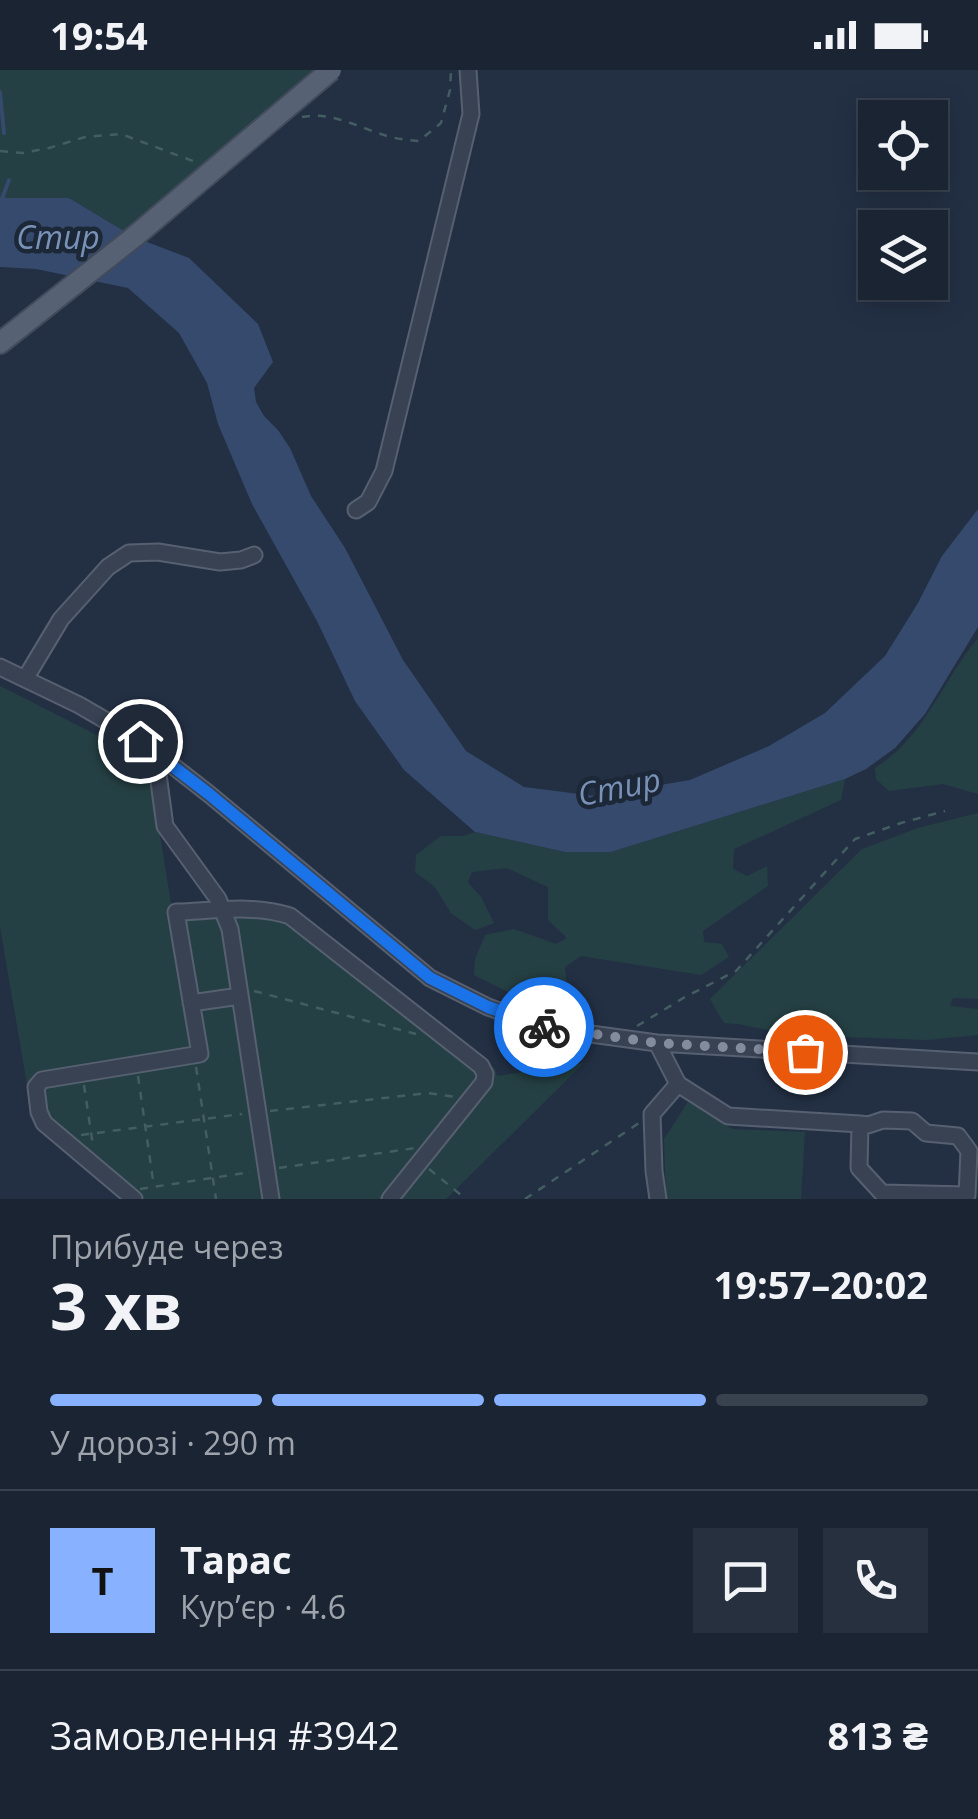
<!DOCTYPE html>
<html lang="uk">
<meta charset="utf-8">
<style>
:root{--surface:#1a2433;--page:#27303f;--text:#f1f3f6;--muted:#9fa4ac;--line:#38414e;--accent:#88b2ff}
body{margin:0;font-family:"Open Sans",sans-serif;background:var(--page);color:var(--text);height:100vh;display:flex;flex-direction:column;font-size:38px;white-space:nowrap}
*{box-sizing:border-box;margin:0}
p{font-size:32px;color:var(--muted)}
.icon{flex:none;width:55px;height:55px;fill:none;stroke:currentColor;stroke-width:2;stroke-linecap:round;stroke-linejoin:round}
.map{position:relative;height:1129px;overflow:hidden}
.details{display:flex;flex-direction:column;background:var(--surface);flex:1}
.details>*{flex:none}
.controls{position:absolute;left:858px;top:30px;display:grid;gap:20px}
.controls a{display:grid;place-items:center;width:90px;height:90px;border-radius:0px;background:var(--surface);box-shadow:0 5px 25px #0003,0 0 0 2px var(--line);font-size:50px}
.pin{position:absolute;display:grid;place-items:center;width:85px;height:85px;color:#fff;margin:-42px;border:5px solid #fff;border-radius:50%;box-shadow:0 2px 10px #0007}
.courier{position:absolute;display:grid;place-items:center;width:100px;height:100px;margin:-50px;border:8px solid #1a73e8;border-radius:50%;background:#fff;color:#222;box-shadow:0 2px 12px #0007}
.head em{font-style:normal;font-weight:700}
.head div{display:flex;flex-direction:column-reverse}
.head{display:flex;align-items:center;justify-content:space-between;height:170px;padding:0 50px}
h1{font-size:65px;font-weight:700;line-height:75px}
.bar{display:grid;grid-template-columns:repeat(4,1fr);gap:15px 10px;align-content:center;height:120px;padding:0 50px}
.bar i{height:12px;border-radius:8px;background:var(--line)}
.bar .on{background:var(--accent)}
.bar p{grid-column:span 4}
.line{display:flex;align-items:center;gap:25px;padding:0 50px;border-top:2px solid var(--line)}
.line div{flex:1}
.round{display:grid;place-items:center;flex:none;width:105px;height:105px;border-radius:0px;background:var(--page)}
.status{display:flex;justify-content:space-between;align-items:center;height:70px;padding:0 50px;background:var(--surface);direction:ltr}
.status svg{height:28px;fill:currentColor}
.map>svg:first-child{display:block}
.green{fill:#254044}
.water{fill:#354a6c}
.lines{fill:none;stroke-linecap:round;stroke-linejoin:round}
.stream{stroke:#354a6c;stroke-width:4}
.minor-casing{stroke:#566070;stroke-width:19}
.major-casing{stroke:#414b5c;stroke-width:24}
.path{stroke:#435d61;stroke-width:2.5;stroke-dasharray:8 8;stroke-linecap:butt}
.minor{stroke:#384253;stroke-width:15}
.major{stroke:#566173;stroke-width:20}
.major-bridge-casing{stroke:#414b5c;stroke-width:24;stroke-linecap:butt}
.major-bridge{stroke:#566173;stroke-width:20}
.done{stroke:#828c9d;stroke-width:10;stroke-dasharray:0 18}
.route{stroke:#1a73e8;stroke-width:12}
.labels{text-anchor:middle;dominant-baseline:central;stroke-width:9;stroke-linejoin:round;paint-order:stroke}
.water-label{font-size:32px;font-style:italic;fill:#7992b7;stroke:#1c2738}
</style>
<div class="status"><b>19:54</b><svg viewBox="0 0 49 12"><path d="M0 12V9h3v3zM5 12V6h3v6zM10 12V3h3v9zM15 12V0h3v12zM26 1h20v11H26zM47 4h2v5h-2z"/></svg></div>
<div class="map">
<svg width="978" height="1129" viewBox="0 0 978 1129">
<rect width="100%" height="100%" fill="#233044"/>
<!-- green -->
<path class="green" d="M 0,0 L 331,0 L 134,167 L 69,128 L 0,128 Z
M 978,568 L 978,724 L 943,714 L 889,721 L 876,709 L 875,698 C 925,667 942,611 978,568 Z
M 0,616 L 148,691 L 171,833 L 290,835 L 495,999 L 497,1006 L 584,993 L 446,1129 L 121,1129 L 34,1055 L 0,857 Z
M 845,709 L 841,730 L 734,779 L 733,799 L 747,806 L 767,796 L 768,816 L 703,861 L 704,872 L 722,874 L 729,887 L 701,905 L 581,886 L 565,897 L 567,917 L 559,937 L 538,937 L 474,905 L 475,889 L 485,865 L 514,859 L 556,874 L 567,868 L 548,850 L 548,817 L 507,798 L 472,802 L 468,812 L 481,827 L 494,853 L 475,860 L 451,843 L 434,816 L 415,802 L 416,785 L 441,766 L 464,766 L 475,762 L 565,782 L 611,782 Z
M 978,743 L 978,929 L 953,928 L 950,936 L 978,939 L 978,965 L 926,970 L 793,965 L 738,954 L 724,953 L 710,929 L 862,779 L 918,758 Z
M 688,1032 L 732,1059 L 805,1062 L 801,1129 L 666,1129 L 664,1069 Z"/>
<!-- water -->
<path class="water" d="M 0,128 L 69,128 L 134,167 L 189,188 L 258,254 L 273,292 L 254,318 L 256,332 L 264,346 L 278,360 L 290,378 L 311,426 L 345,478 L 403,590 L 466,681 L 524,717 L 595,726 L 690,710 L 769,676 L 825,643 L 885,586 L 918,533 L 942,486 L 978,439 L 978,557 L 925,644 L 895,678 L 866,699 L 845,709 L 611,782 L 565,782 L 475,762 L 404,700 L 355,631 L 317,551 L 252,434 L 218,354 L 207,313 L 179,263 L 128,218 L 36,199 L 0,197 Z"/>
<g class="lines">
<!-- stream -->
<path class="stream" d="M 0,22 L 4,63
M 0,134 L 9,110"/>
<!-- minor casing -->
<g class="minor-casing">
<path id="minor" d="M 356,440 L 368,432 L 384,401 L 471,44 L 468,0
M 0,597 L 79,635 L 141,671 L 209,724 L 430,908 L 488,937 L 547,958 L 657,973 L 978,992
M 25,609 L 61,549 L 108,497 L 129,483 L 158,482 L 220,492 L 241,490 L 254,485
M 155,682 L 165,756 L 218,829 L 230,859 L 271,1129
M 191,933 L 240,926
M 657,973 L 678,1014 L 728,1046 L 860,1054 L 859,1098 L 882,1123 L 967,1125 L 969,1081 L 958,1066 L 926,1063 L 912,1051 L 883,1050 L 868,1055 L 860,1054
M 134,1129 L 44,1053 L 39,1042 L 36,1017 L 42,1010 L 200,984 L 176,842 C 212,841 254,834 290,846 L 481,996 L 485,1004 L 484,1012 L 390,1129
M 658,1129 L 654,1101 L 652,1044 L 678,1014"/>
</g>
<!-- major casing -->
<g class="major-casing">
<path id="major" d="M 0,273 L 134,167"/>
</g>
<!-- path -->
<path class="path" d="M 302,47 C 331,41 360,58 387,66 C 397,69 408,70 419,71 L 441,53 L 450,20 L 451,0
M 0,81 L 23,83 L 49,78 L 85,67 L 121,64 L 198,93
M 254,921 L 416,964
M 637,956 L 685,927 L 736,901 L 855,769 L 901,753 L 945,741
M 196,997 L 216,1129
M 138,1006 L 154,1117
M 84,1015 L 93,1076
M 270,1041 L 428,1023 L 456,1027
M 81,1065 L 242,1044
M 279,1098 L 415,1078
M 429,1099 L 466,1129
M 140,1119 L 251,1102
M 525,1129 L 639,1053"/>
<!-- minor -->
<use href="#minor" class="minor"/>
<!-- major -->
<use href="#major" class="major"/>
<!-- major-bridge casing -->
<g class="major-bridge-casing">
<path id="major-bridge" d="M 134,167 L 331,0"/>
</g>
<!-- major-bridge -->
<use href="#major-bridge" class="major-bridge"/>
</g>
<g class="lines">
<!-- done -->
<path class="done" d="M 544,957 L 657,973 L 805,982"/>
<!-- route -->
<path class="route" d="M 140,671 L 209,724 L 430,908 L 488,937 L 544,957"/>
</g>
<g class="labels">
<!-- water labels -->
<g class="water-label">
<text x="58" y="166">Стир</text>
<text transform="translate(619 716) rotate(-11)">Стир</text>
</g>
</g>
</svg>
<div class="controls">
<a><svg class="icon" aria-label="locate" viewBox="0 0 24 24"><circle cx="12" cy="12" r="6"/><path d="M12 2v4M12 18v4M2 12h4M18 12h4"/></svg></a>
<a><svg class="icon" aria-label="layers" viewBox="0 0 24 24"><path d="M12 4l9 5-9 5-9-5zM3 14l9 5 9-5"/></svg></a>
</div>
<div class="pin" style="left:805px;top:982px;background:#ea580c"><svg class="icon" aria-label="bag" viewBox="0 0 24 24"><path d="M5 8h14l-1 12H6zM9 8a3 3 0 0 1 6 0"/></svg></div>
<div class="pin" style="left:140px;top:671px;background:#1f2937"><svg class="icon" aria-label="home" viewBox="0 0 24 24"><path d="M3 11l9-7 9 7M6 9v11h12V9"/></svg></div>
<div class="courier" style="left:544px;top:957px"><svg class="icon" aria-label="bike" viewBox="0 0 24 24"><circle cx="6" cy="16" r="4"/><circle cx="18" cy="16" r="4"/><path d="M6 16l4-8h5l3 8M10 8l3 8H6M13 5h3"/></svg></div>
</div>
<section class="details">
<div class="head"><div><h1>3 хв</h1><p>Прибуде через</p></div><em>19:57–20:02</em></div>
<div class="bar"><i class="on"></i><i class="on"></i><i class="on"></i><i></i><p>У дорозі · 290 m</p></div>
<div class="line" style="height:180px"><b class="round" style="background:var(--accent);color:#111">Т</b><div><b>Тарас</b><p>Кур’єр · 4.6</p></div><a class="round"><svg class="icon" aria-label="chat" viewBox="0 0 24 24"><path d="M4 5h16v11H9l-5 4z"/></svg></a><a class="round"><svg class="icon" aria-label="phone" viewBox="0 0 24 24"><path d="M5 4h4l2 5-3 2q2 4 5 5l2-3 5 2v4C11 20 4 13 5 4z"/></svg></a></div>
<div class="line" style="height:130px"><div>Замовлення #3942</div><b>813 ₴</b></div>
</section>
